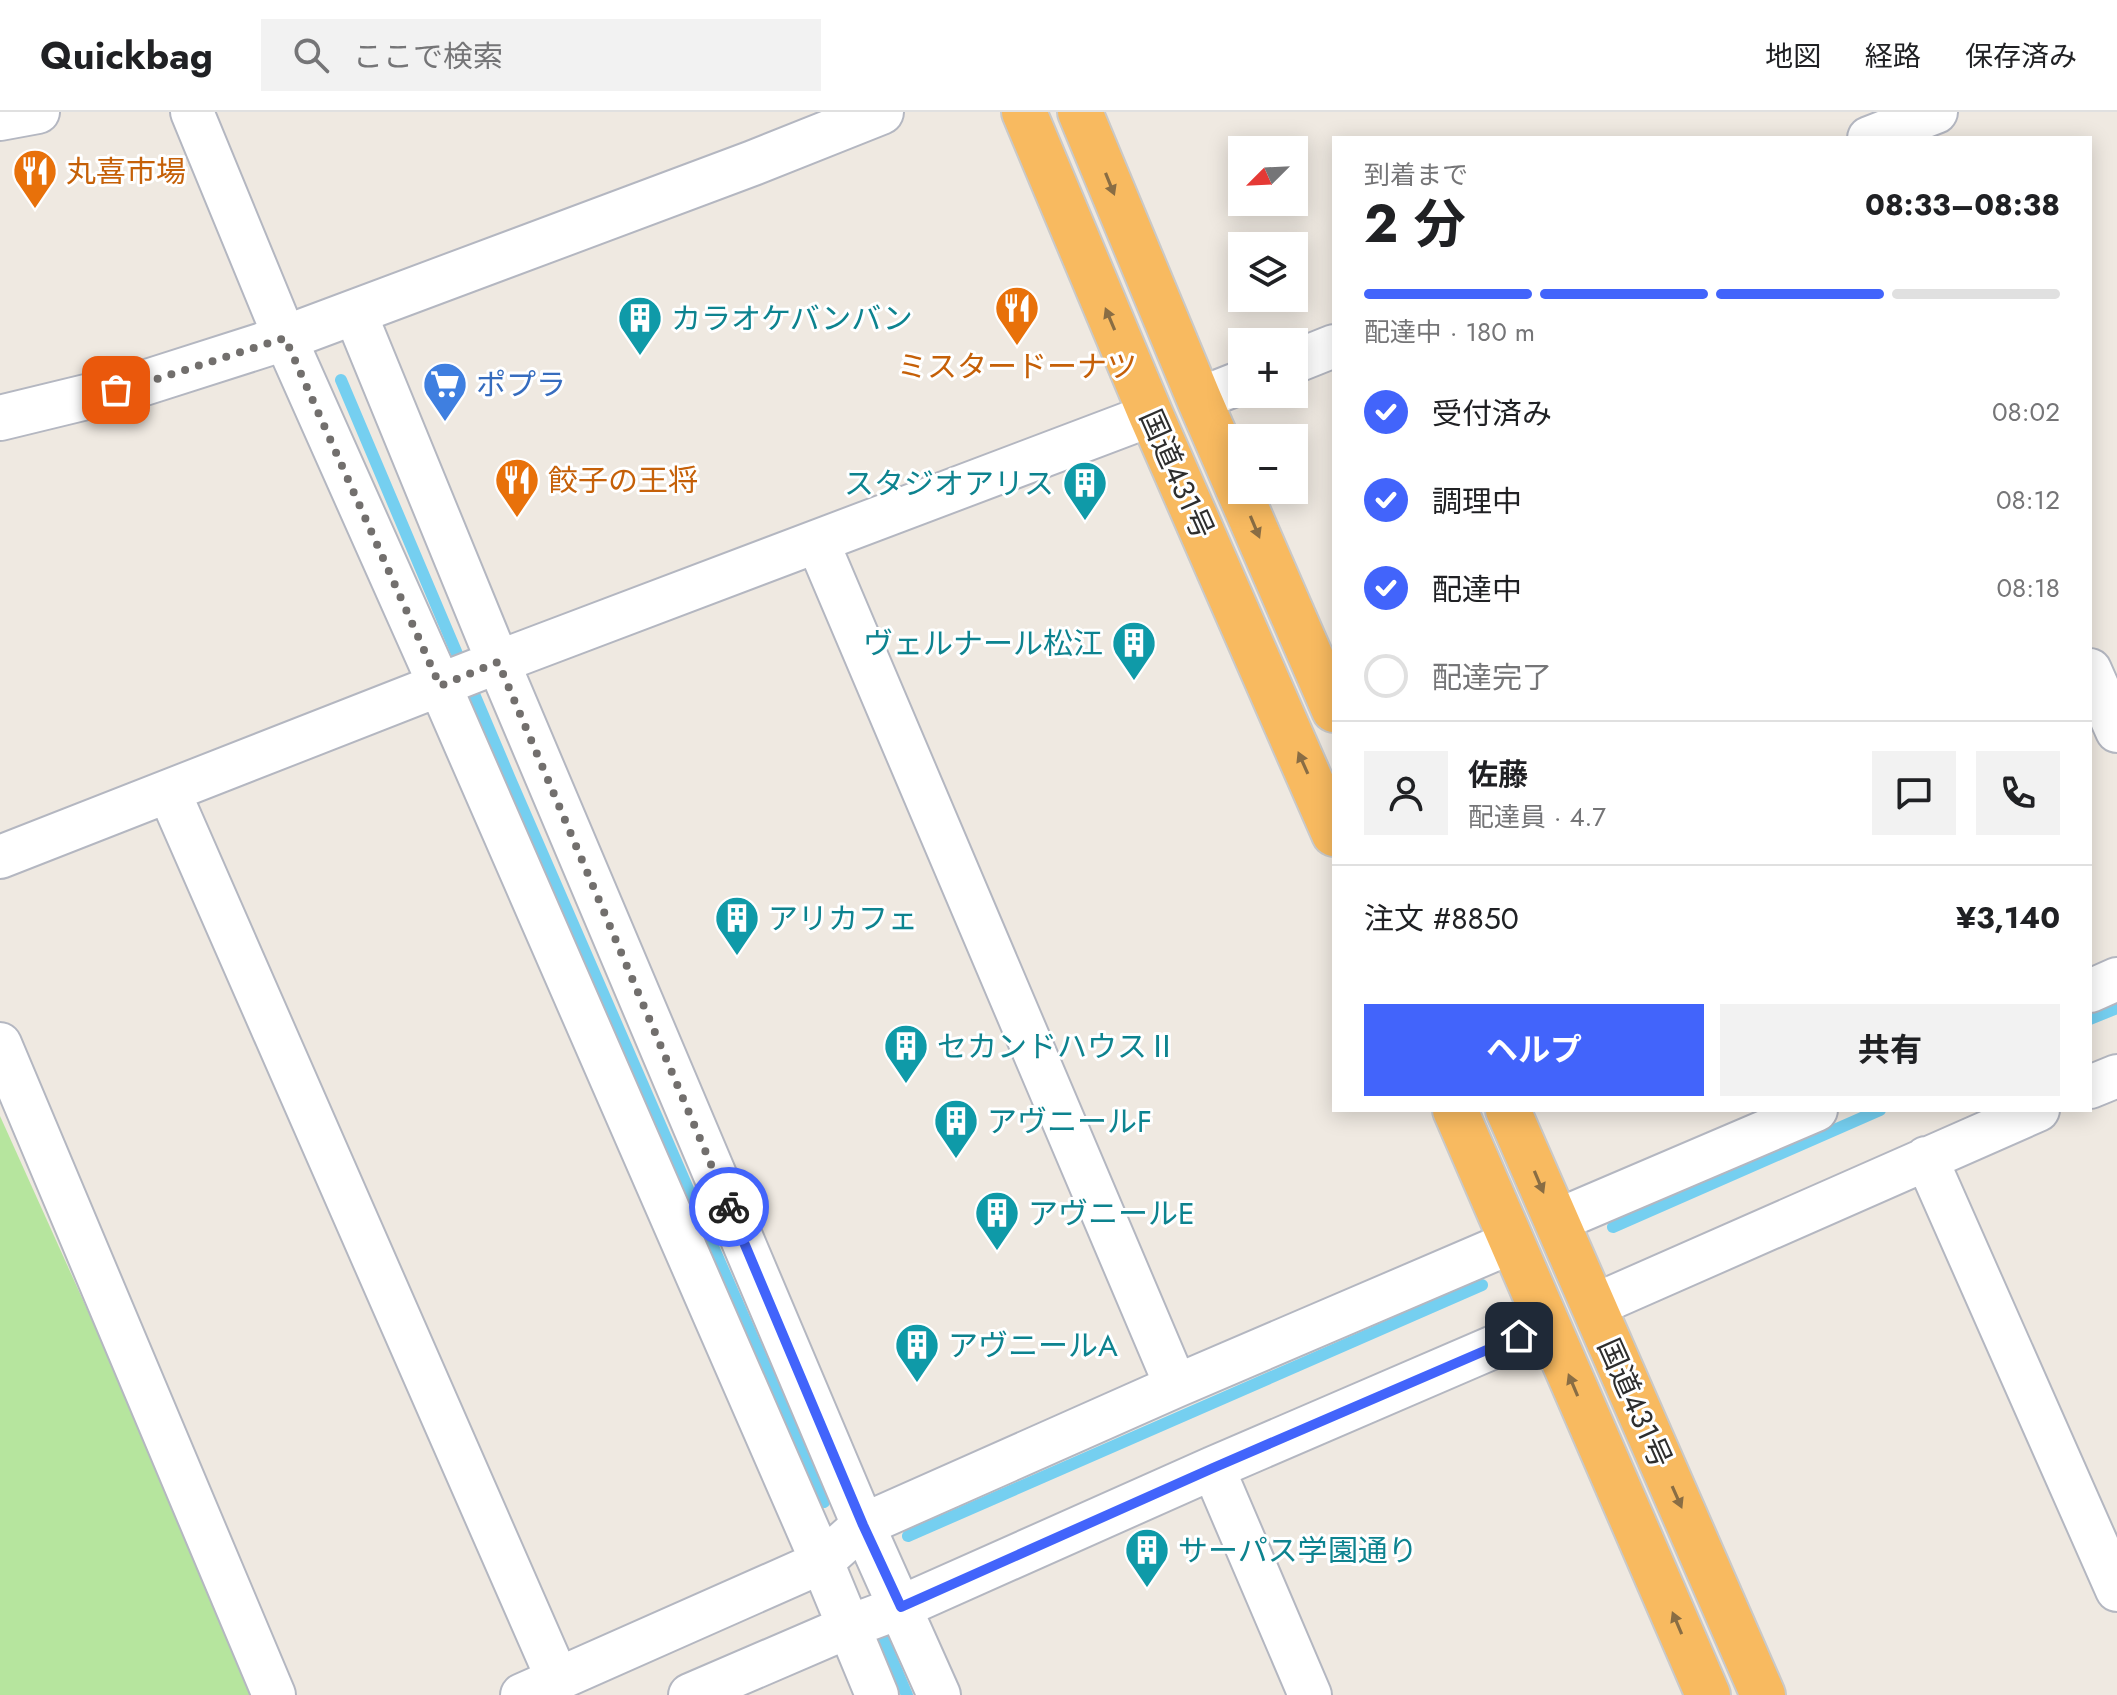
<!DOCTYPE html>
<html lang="ja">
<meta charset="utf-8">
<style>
:root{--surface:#fff;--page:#f2f2f2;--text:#202124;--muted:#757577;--line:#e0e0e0;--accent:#4264fb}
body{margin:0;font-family:Jost,"Noto Sans JP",sans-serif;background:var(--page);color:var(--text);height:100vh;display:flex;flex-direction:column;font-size:30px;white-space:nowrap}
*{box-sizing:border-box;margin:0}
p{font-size:26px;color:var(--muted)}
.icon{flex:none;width:44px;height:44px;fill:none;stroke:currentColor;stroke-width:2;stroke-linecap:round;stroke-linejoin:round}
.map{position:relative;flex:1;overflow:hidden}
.sheet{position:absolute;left:1332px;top:24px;width:760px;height:976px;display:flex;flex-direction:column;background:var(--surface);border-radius:0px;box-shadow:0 4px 20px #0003}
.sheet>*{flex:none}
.needle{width:52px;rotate:246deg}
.buttons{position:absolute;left:1228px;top:24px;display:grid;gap:16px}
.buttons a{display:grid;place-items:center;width:80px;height:80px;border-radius:0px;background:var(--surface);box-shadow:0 4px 20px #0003;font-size:40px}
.pin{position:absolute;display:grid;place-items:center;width:68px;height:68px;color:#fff;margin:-34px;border-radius:16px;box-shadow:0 4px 12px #0006}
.courier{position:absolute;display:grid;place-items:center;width:80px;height:80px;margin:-40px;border:6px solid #4264fb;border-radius:50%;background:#fff;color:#222;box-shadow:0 2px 10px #0007}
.summary em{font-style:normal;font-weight:700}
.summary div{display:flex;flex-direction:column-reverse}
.summary{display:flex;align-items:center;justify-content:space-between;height:136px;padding:0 32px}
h1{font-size:52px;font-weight:700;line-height:60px}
.bar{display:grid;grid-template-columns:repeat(4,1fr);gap:12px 8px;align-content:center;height:96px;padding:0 32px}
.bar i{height:10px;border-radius:6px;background:var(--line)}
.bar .selected{background:var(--accent)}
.bar p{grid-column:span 4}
.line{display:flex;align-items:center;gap:20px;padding:0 32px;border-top:2px solid var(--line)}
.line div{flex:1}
.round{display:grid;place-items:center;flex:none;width:84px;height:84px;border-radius:0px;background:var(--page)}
ol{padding:0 32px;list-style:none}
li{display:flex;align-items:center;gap:24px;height:88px}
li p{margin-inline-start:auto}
li .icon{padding:8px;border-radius:50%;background:var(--accent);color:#fff;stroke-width:4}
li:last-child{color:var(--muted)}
li i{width:44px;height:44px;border:4px solid var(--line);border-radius:50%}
.cta{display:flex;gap:16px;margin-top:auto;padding:16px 32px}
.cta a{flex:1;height:92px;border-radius:0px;background:var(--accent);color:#fff;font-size:32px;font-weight:700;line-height:92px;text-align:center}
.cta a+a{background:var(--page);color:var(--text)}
header{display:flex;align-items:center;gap:48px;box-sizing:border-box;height:112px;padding:0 40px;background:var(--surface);border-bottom:2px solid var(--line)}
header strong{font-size:38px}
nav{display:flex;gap:44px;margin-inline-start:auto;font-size:28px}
.search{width:560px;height:72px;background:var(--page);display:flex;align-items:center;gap:20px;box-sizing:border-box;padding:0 28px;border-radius:0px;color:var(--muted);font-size:30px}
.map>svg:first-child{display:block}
.green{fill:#b6e59e}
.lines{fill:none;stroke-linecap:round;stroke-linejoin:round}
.stream{stroke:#75cff0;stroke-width:12}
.minor-casing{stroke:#b4b7c1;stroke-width:46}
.tertiary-casing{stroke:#b4b7c1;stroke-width:48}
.trunk-casing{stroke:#c9c9c9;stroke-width:48}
.minor{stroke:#fff;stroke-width:42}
.tertiary{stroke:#fff;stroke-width:44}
.trunk{stroke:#f8ba60;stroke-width:44}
.oneway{fill:#896d44}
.done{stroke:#726f6d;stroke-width:8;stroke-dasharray:0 14.4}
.route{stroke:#4264fb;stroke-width:10}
.labels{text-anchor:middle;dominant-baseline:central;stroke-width:6;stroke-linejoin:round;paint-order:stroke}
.food-label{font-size:30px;fill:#c56008;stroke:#fff;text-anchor:start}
.culture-label{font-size:30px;fill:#0d838f;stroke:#fff;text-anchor:start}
.shop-label{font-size:30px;fill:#366cbe;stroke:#fff;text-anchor:start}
.street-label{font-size:30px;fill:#2e2e2e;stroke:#fff}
</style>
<header>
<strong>Quickbag</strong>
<div class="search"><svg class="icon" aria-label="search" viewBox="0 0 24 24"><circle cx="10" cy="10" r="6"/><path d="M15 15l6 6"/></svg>ここで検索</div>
<nav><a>地図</a><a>経路</a><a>保存済み</a></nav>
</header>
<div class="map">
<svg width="2117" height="1583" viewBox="0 0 2117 1583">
<rect width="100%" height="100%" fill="#efe9e1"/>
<!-- green -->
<path class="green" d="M 0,1004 L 261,1583 L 0,1583 Z"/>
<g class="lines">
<!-- stream -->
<path class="stream" d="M 341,268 L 510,667 L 824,1390
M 2090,907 L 2117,896
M 1613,1115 L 1880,998
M 908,1424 L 1482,1173
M 881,1522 L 907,1583"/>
<!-- minor casing -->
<g class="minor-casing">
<path id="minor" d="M 192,0 L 285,226 L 440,574 L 822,1450 L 877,1583
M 0,7 L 38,0
M 1869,26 L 1936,0
M 355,201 L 498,550 L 863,1413 L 939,1583
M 1294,250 L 1334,234
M 1199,287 L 1242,270
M 818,431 L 1176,1274
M 2090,558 L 2117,619
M 169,680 L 558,1568
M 0,745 L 498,550 L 1151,303
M 2090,879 L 2117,867
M 0,932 L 274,1583
M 2090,975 L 2117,964
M 1926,1046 L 2117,1478
M 1556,1109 L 1816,998
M 1593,1194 L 2038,998
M 1213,1356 L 1310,1583
M 522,1583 L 822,1450 L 863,1413 L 1176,1274 L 1512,1130
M 690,1583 L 848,1515 L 901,1495 L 1213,1356 L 1547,1212"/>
</g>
<!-- tertiary casing -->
<g class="tertiary-casing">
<path id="tertiary" d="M 0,306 L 144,271 L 285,226 L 753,51 L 881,0"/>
</g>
<!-- trunk casing -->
<g class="trunk-casing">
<path id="trunk" d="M 1024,0 L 1151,303 L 1334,722
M 1080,0 L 1199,287 L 1334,598
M 1455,998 L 1708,1583
M 1508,998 L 1763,1583"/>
</g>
<!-- minor -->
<use href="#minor" class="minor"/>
<!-- tertiary -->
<use href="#tertiary" class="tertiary"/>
<!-- trunk -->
<use href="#trunk" class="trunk"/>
</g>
<!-- one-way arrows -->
<defs><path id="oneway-solid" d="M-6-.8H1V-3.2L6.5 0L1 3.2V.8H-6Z" transform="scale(2)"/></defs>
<g class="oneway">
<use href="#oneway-solid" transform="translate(1110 72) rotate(68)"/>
<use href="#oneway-solid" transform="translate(1110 207) rotate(-113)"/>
<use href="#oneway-solid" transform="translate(1255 415) rotate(67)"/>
<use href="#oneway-solid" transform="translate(1303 651) rotate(-114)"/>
<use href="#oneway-solid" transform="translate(1539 1070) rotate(67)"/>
<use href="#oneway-solid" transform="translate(1573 1273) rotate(-113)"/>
<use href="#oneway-solid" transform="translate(1677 1385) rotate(66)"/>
<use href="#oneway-solid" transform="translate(1677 1511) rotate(-113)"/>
</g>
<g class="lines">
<!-- done -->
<path class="done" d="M 116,278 L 144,271 L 285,226 L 440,574 L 498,550 L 729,1095"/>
<!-- route -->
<path class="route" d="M 729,1095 L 863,1413 L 901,1495 L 1213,1356 L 1519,1224"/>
</g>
<!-- icons -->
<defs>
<g id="restaurant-pin" transform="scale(2.3)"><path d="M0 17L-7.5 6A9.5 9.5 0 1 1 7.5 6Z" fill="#e8710a" stroke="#fff"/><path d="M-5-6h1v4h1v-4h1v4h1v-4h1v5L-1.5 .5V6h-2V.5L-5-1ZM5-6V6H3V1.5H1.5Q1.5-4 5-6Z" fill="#fff"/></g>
<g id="building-pin" transform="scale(2.3)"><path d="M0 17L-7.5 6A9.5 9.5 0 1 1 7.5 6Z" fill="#0f9aa8" stroke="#fff"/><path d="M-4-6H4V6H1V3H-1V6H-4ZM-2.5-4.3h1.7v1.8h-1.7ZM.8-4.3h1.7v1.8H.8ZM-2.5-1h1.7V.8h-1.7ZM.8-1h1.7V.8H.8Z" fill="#fff"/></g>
<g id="supermarket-pin" transform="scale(2.3)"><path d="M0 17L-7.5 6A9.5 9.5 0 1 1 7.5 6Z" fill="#3f7fe0" stroke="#fff"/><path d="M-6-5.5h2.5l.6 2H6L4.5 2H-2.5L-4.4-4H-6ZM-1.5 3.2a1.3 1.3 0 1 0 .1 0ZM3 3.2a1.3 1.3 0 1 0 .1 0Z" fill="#fff"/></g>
</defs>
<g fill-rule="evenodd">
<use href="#restaurant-pin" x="35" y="59"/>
<use href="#restaurant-pin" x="1017" y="196"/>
<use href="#building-pin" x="640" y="206"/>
<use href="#supermarket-pin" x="445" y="272"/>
<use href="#restaurant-pin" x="517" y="368"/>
<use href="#building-pin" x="1085" y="371"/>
<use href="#building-pin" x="1134" y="531"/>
<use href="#building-pin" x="737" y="806"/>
<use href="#building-pin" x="906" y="934"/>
<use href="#building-pin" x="956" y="1009"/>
<use href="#building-pin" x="997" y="1101"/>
<use href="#building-pin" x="917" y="1233"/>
<use href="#building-pin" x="1147" y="1438"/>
</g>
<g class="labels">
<!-- food labels -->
<g class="food-label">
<text x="66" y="59">丸喜市場</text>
<text x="1017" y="254" text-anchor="middle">ミスタードーナツ</text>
<text x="548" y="368">餃子の王将</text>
</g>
<!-- culture labels -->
<g class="culture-label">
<text x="671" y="206">カラオケバンバン</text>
<text x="1054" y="371" text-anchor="end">スタジオアリス</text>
<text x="1103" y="531" text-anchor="end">ヴェルナール松江</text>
<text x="768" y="806">アリカフェ</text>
<text x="937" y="934">セカンドハウスⅡ</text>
<text x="987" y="1009">アヴニールF</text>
<text x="1028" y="1101">アヴニールE</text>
<text x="948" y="1233">アヴニールA</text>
<text x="1178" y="1438">サーパス学園通り</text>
</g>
<!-- shop labels -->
<g class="shop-label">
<text x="476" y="272">ポプラ</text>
</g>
<!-- street labels -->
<g class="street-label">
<text transform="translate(1177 362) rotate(66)">国道431号</text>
<text transform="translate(1635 1291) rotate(66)">国道431号</text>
</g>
</g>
</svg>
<div class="buttons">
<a><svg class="needle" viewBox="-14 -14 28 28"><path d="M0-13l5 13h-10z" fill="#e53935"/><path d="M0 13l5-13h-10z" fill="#757577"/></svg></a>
<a><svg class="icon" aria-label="layers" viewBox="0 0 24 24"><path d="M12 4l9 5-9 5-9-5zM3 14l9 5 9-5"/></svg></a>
<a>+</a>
<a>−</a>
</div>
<div class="pin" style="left:116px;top:278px;background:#ea580c"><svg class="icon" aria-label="bag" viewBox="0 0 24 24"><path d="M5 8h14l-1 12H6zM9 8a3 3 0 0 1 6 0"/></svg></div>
<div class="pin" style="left:1519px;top:1224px;background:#1f2937"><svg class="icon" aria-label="home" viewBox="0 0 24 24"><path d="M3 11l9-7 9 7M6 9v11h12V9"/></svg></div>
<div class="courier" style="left:729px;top:1095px"><svg class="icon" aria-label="bike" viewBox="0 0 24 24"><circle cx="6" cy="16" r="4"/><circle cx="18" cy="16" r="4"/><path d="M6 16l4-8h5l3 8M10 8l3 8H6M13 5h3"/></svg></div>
<section class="sheet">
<div class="summary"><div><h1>2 分</h1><p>到着まで</p></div><em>08:33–08:38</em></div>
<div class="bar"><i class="selected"></i><i class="selected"></i><i class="selected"></i><i></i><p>配達中 · 180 m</p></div>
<ol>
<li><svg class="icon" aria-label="check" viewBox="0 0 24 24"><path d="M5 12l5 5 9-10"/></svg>受付済み<p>08:02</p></li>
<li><svg class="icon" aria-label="check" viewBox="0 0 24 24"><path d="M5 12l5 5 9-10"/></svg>調理中<p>08:12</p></li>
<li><svg class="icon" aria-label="check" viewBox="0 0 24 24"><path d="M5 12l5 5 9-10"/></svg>配達中<p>08:18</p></li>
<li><i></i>配達完了</li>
</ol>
<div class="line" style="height:144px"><a class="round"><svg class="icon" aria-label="person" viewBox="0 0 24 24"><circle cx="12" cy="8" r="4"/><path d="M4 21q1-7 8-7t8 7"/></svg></a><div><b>佐藤</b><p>配達員 · 4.7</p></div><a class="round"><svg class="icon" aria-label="chat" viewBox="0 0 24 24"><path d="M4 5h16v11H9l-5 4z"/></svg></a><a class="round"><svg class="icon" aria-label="phone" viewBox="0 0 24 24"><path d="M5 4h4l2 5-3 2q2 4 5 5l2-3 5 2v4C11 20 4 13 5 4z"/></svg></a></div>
<div class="line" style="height:104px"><div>注文 #8850</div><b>¥3,140</b></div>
<div class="cta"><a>ヘルプ</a><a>共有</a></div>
</section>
</div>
